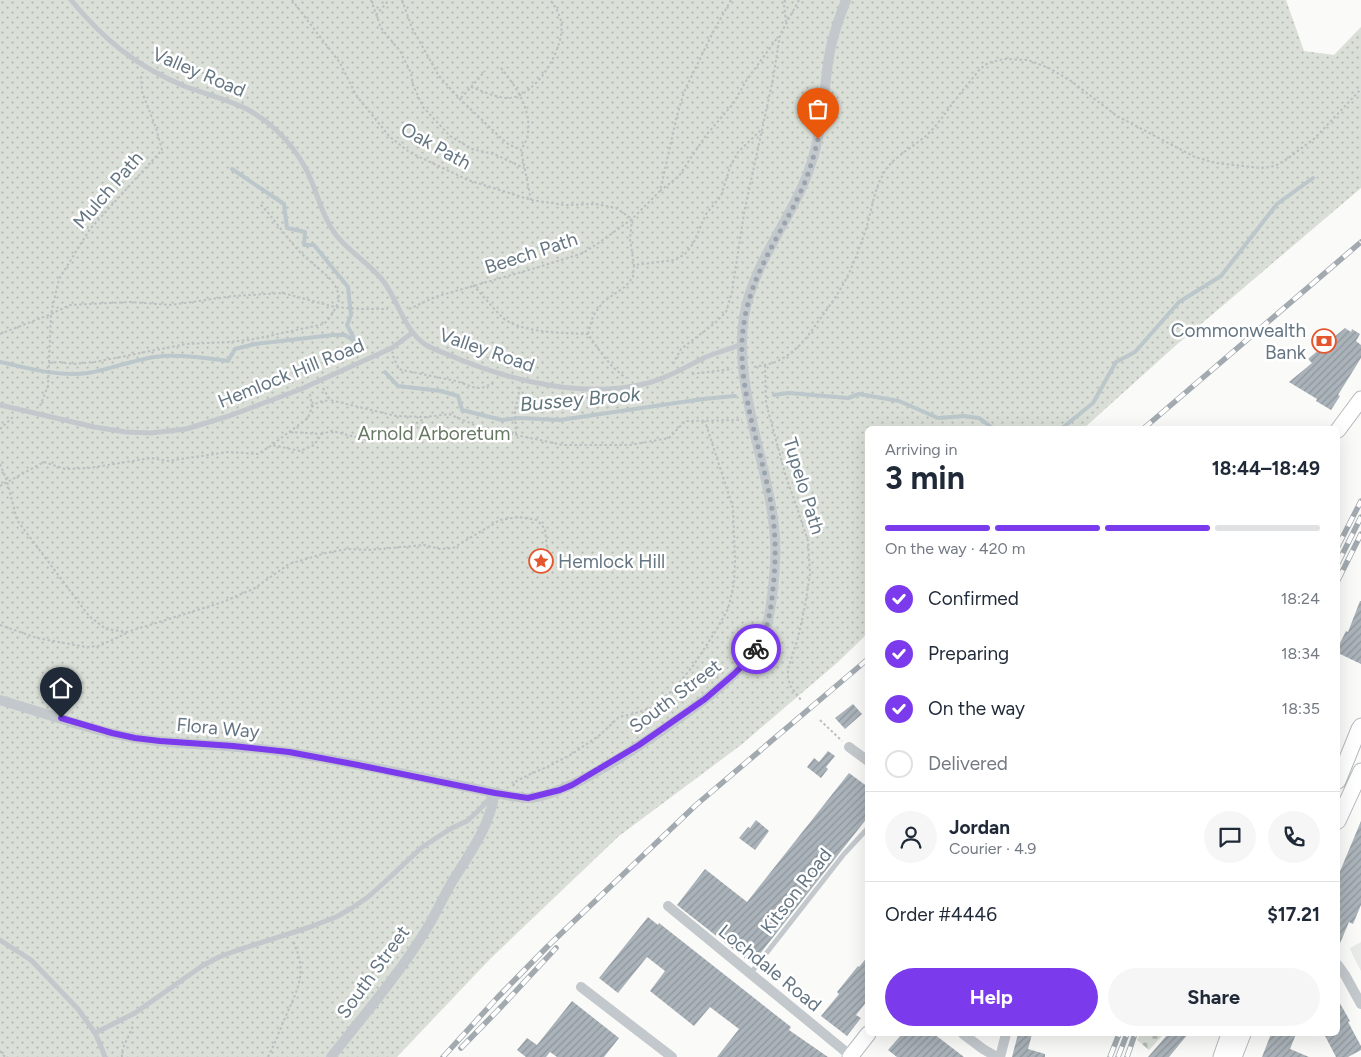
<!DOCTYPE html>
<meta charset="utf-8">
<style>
:root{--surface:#fff;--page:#f6f6f7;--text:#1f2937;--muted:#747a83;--line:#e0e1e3;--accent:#7c3aed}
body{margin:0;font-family:Figtree,sans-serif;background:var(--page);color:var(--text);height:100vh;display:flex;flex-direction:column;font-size:19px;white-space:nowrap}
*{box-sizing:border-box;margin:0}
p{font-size:16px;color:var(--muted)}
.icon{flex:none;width:28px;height:28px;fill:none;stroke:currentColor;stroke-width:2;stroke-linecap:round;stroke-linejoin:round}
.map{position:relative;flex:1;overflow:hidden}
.details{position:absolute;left:865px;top:426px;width:475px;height:610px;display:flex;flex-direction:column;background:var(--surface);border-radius:8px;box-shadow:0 5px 20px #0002}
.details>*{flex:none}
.pin{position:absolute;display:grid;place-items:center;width:42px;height:42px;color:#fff;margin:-51px -21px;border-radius:50% 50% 50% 0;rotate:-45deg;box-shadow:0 0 5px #0007}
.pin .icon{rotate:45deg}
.courier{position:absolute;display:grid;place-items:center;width:50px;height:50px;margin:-25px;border:4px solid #7c3aed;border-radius:50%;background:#fff;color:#222;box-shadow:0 1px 6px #0007}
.head em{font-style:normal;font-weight:700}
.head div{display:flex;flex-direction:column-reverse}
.head{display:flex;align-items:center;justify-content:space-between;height:85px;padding:0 20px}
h1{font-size:32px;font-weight:700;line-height:38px}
.bar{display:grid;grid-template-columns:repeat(4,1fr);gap:8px 5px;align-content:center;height:60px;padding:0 20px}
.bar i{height:6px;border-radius:4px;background:var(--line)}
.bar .active{background:var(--accent)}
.bar p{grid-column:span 4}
.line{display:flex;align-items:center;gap:12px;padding:0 20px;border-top:1px solid var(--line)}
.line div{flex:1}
.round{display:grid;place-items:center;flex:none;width:52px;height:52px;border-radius:26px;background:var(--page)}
ol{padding:0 20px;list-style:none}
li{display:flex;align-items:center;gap:15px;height:55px}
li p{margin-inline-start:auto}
li .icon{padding:5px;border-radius:50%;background:var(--accent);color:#fff;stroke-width:4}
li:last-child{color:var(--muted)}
li i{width:28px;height:28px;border:2px solid var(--line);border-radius:50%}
.cta{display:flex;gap:10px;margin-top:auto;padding:10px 20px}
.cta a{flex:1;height:58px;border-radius:30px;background:var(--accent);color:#fff;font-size:20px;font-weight:700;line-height:58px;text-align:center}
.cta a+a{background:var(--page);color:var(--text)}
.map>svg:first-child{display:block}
.built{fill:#e8e9e9}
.cemetery{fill:url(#cemetery-stones)}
.park{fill:url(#park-dots)}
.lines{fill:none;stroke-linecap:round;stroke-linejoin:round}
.stream{stroke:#bbc7cb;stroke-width:4}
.building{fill:url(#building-hatch)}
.primary-casing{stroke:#b5babe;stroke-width:17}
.path{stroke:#bbbfc2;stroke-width:2;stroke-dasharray:2.5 2.5;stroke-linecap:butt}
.service{stroke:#c3c8cc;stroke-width:5}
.minor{stroke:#c3c8cc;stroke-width:10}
.primary{stroke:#fff;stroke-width:15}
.rail-casing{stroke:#a2aab0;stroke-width:5.5}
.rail{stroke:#fff;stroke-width:4;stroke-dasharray:11;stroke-linecap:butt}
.done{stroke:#99a4ac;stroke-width:5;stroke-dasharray:0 9}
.route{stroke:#7c3aed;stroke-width:6}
.labels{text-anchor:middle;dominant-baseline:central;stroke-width:5;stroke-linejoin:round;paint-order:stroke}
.street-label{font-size:19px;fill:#657683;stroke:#fff}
.poi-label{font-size:19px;fill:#657683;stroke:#fff;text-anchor:end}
.park-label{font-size:19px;fill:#687a64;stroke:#fff}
.water-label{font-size:20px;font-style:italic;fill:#60757c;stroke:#fff}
</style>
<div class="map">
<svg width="1361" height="1057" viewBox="0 0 1361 1057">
<defs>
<pattern id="cemetery-stones" width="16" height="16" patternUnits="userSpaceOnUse" patternTransform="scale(1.25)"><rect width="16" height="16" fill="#dadfd7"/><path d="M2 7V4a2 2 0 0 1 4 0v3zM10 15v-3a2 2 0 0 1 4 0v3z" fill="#b4b9b4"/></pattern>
<pattern id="park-dots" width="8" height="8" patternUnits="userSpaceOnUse" patternTransform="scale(1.25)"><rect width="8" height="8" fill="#dadfd7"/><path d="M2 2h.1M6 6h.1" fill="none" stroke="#b4b9b4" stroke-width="1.8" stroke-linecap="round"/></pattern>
<pattern id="building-hatch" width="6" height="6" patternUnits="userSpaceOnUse" patternTransform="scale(1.25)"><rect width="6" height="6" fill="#aab3b9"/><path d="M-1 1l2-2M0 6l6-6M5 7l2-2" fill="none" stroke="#8e969c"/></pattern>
</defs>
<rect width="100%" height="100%" fill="#fafaf8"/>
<!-- built -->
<path class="built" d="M 1361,942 L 1361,971 L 1353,956 L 1350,948 Z"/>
<!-- cemetery -->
<path class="cemetery" d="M 1140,1034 L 1164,1034 L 1149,1050 L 1137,1040 Z"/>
<!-- park -->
<path class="park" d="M 0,0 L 1286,0 L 1304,51 L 1334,55 L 1361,27 L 1361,188 L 1174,347 L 1083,429 L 868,429 L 867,634 L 838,662 L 741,745 L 619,836 L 490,959 L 397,1057 L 0,1057 Z"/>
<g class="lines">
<!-- stream -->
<path class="stream" d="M 232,169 L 284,204 L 287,228 L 305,232 L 304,245 L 314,245 L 348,287 L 351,315 L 347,325 L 356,342
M 0,362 C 28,368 58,377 88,373 C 113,369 137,358 163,356 C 184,355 207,358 228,361 L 235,349 L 255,344 L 333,335 L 345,335 L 356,342
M 385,372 L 398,386 L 441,391 L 458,396 L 462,410 L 502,420 L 519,418 L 560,420 L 703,399 L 735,396
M 774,395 L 789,393 L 848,398 L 859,394 L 899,401 L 938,418 L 964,416 L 979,418 L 994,429
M 1061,429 L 1093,403 L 1116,362 L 1135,352 L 1179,302 L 1221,276 L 1277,204 L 1313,178"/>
</g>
<!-- building -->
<path class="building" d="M 1345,328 L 1351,332 L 1352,329 L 1360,334 L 1356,341 L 1361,345 L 1361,358 L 1338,395 L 1340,396 L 1331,410 L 1316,401 L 1317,399 L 1289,382 L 1312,363 L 1308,359 Z
M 1360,601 L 1361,601 L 1361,664 L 1338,653 L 1338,647 L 1346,631 L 1348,632 Z
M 853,704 L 862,714 L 845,729 L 835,718 Z
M 828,751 L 835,756 L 826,767 L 828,769 L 821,778 L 807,767 L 814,758 L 819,762 Z
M 849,773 L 868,787 L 868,817 L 752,964 L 677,905 L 705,869 L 747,902 Z
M 756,820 L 769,831 L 755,850 L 739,838 L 748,827 L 750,828 Z
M 1361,821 L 1361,905 L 1353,924 L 1349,922 L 1338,948 L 1338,876 Z
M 648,917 L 658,925 L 659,923 L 791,1027 L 789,1030 L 828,1057 L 717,1057 L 739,1029 L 710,1007 L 694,1026 L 650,991 L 665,971 L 647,957 L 618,993 L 599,978 Z
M 868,956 L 868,1000 L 856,1015 L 861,1018 L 847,1036 L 821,1016 L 839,994 L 837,992 L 858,966 L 859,967 Z
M 1338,1000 L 1350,1021 L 1348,1022 L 1361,1046 L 1361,1050 L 1348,1057 L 1336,1057 L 1324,1034 L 1338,1034 Z
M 572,1001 L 619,1038 L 604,1057 L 557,1057 L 550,1052 L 546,1057 L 526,1057 L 517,1050 L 527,1038 L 537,1045 Z
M 902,1034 L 934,1034 L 964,1057 L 897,1057 L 888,1050 Z
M 1018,1034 L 1032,1034 L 1028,1049 L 1045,1054 L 1045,1057 L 1012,1057 Z
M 1168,1034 L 1188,1034 L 1169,1057 L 1148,1057 Z
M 1271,1034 L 1296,1034 L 1290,1049 L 1309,1057 L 1262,1057 Z"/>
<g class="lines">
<!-- primary casing -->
<g class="primary-casing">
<path id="primary" d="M 1338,430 L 1361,399
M 1338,781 L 1359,729 L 1361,726
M 1338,821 L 1361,771
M 850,1057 L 868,1034
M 1221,1057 L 1229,1034
M 1234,1057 L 1243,1034"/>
</g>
<!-- path -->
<path class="path" d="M 292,0 L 340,63 L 356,95 L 389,136 L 409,152 L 468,180 L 531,200 L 565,205 L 596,204 L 616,208 L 632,219 L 630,239 L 634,265
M 371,0 L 381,28 L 400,51 L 411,73 L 413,85 L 423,107 L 450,136 L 472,149 L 494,154 L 524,168
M 402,0 L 412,28 L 439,76 L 460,99 L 501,138 L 508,144 L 521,150 L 531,200
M 785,0 L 784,5 L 786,22
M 376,15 L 389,0
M 501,68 C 515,85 531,108 528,132 C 528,138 524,145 521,150
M 471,87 L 485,71
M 461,98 L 471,87 C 483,91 496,98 509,98 C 537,96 566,47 561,21 C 559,13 555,6 550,0
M 660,191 L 679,176 L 690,159 L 707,134 L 733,104 L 746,81 L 778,37
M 473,285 C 483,296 492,307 502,317 C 519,333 565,333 588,334 C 599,350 610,367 626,378
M 409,309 L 435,297 L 539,267 L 583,253 L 600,242 L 632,219 L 660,191 L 677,116 L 684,92 L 712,34 L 731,0
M 0,334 L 51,314 L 70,305 L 130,302 L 171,305 L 233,296 L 283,293 L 335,307 L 359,309 L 388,309
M 588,334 L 593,316 L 603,302 L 626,286 L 633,277 L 634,265 L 675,260 L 685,254 L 693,244 L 706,214 L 721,196 L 730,167 L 738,152 L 762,129
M 393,356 L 399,369 L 402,370 L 456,381 L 476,388 L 482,388 L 496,382
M 49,363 L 59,362 L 74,364 L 95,362 L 186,344 L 230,342 L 255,339 L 324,324 C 330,318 339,305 339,297 C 338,291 335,284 331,280 C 322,270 311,263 302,254 C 286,238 275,219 259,203
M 673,364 L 681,349 L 715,323 L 726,312 L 732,292 L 744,213 L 773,79 L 780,35 L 799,0
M 765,365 L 766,403 L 786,477 L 794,499 L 808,541 L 810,574 L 805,606 L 798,638 L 788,669 L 788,678 L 791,687 L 801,700
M 754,367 C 764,365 775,364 783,358 C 798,350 808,336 817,323 C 825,312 834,300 841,288 C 852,270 859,249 866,229 C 872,209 874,189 885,171 C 893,157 915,146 928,134 C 940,122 948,109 959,95 C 966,86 973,78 980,69 L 988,63 L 1004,59 L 1028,60 L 1049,68 L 1071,81 L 1117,116 L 1195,157 L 1216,163 L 1261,168 L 1275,166 L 1287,159 L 1315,138 L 1361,89
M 692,374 L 732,369
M 323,388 L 330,400 L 396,416 L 426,417 L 449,414 L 479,427 L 563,445 L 630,445 L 669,438 L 685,421 L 742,420
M 310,394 L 312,407
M 40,406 L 48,386 L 51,314 L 59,279 L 90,229 L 162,150 L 156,128 L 142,92 L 141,74
M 0,429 L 13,417
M 290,432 L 322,434
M 516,434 L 515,411 L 520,387
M 273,444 L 308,418 L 312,407 L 318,402 L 330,400
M 0,464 L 7,481 L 17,520 L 89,616 L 106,629 L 127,632 L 223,602 L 255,588 L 289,564 L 326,553 L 347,549 L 369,550 L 424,545 L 440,549 L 453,548 L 500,520 L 518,517 L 537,520 L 545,529 L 548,557
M 0,486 L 44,462 L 65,469 L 89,468 L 151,458 L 168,461 L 228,452 L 258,454 L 272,445 L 300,451 L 314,445 L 322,434 L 332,431 L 367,440 L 401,432 L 425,418
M 0,625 L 37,638 L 86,647 L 99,646 L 127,633
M 820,720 L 842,741
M 513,786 L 515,782 L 528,775 L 547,767 L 572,754 L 600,735 L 619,717 L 633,714 L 653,707 L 673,690 L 693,666 L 717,629 L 728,609 L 734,584 L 735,560 L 733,508 L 705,421
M 0,1051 L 5,1057
M 122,1057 C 121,1046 131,1035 133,1024
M 268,1057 C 275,1044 279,1031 285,1018 C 298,988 308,973 293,941"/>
<!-- service -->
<path class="service" d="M 71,0 C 104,40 136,66 184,86 C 219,99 247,103 275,129 C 288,141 298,154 306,169 C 317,190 321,215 336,235 C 350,253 371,264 384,282 C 399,303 404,330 426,345 C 437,351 450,355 461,360 C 516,382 585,398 644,384 C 666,379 685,367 706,357 C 718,352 730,349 742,344
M 0,405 L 94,427 L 126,432 L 151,433 L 186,429 L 229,416 L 301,389 L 392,348 L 412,333
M 0,940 L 31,960 L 78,1009 L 95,1033 L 100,1044 L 105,1057
M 750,974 L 844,854 L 868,828
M 95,1033 L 135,1013 L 202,966 L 219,957 L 238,950 L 310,927 L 336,917 L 352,908 L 368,897 L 387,880 L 421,848 L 450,829 L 467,821 L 477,812 L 491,797"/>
<!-- minor -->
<path class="minor" d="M 0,700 C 45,713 89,730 135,738 C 185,746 236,744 286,752 C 356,763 426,778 495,793
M 849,747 L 868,761
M 668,906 L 851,1056
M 1338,965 L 1345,975 L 1361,1004
M 581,987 L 672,1057
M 963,1034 L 983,1049 L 997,1057
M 331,1057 C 365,1014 401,972 429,925 C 437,911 444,896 452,882 C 471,851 488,830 495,793 C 506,795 518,798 529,798 C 565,795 622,757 652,737 C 688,712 732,684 757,647 C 767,632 770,614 772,596 C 775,573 777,550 774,527 C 771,494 761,462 754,430 C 746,393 738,355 744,317 C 753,261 794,217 811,164 C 823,129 823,93 829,57 C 832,37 839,18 846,0
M 1000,1057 L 1006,1034"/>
<!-- primary -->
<use href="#primary" class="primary"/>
<!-- rail casing -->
<g class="rail-casing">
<path id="rail" d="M 1143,429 L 1361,242
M 1338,546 L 1361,501
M 1338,563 L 1361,517
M 1338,580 L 1361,534
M 461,1048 L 502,1006 L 556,948
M 443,1057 L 497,998 L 549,945 L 696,805 L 868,659
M 1110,1057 L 1119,1034
M 1118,1057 L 1127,1034
M 1127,1057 L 1135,1034"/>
</g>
<!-- rail -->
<use href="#rail" class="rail"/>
</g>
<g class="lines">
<!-- done -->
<path class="done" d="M 756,649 C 768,631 771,610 773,588 C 776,562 776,536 772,509 C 763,454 740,399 742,342 C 745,280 777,243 802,189 C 809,173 814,156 818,139"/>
<!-- route -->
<path class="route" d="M 61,718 L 112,733 L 135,738 L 160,741 L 233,746 L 289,752 L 358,765 L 495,793 L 528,798 L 560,790 L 572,785 L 639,745 L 705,699 L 734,674 L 746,662 L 756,649"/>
</g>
<!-- icons -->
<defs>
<g id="bank-ring" transform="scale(1.25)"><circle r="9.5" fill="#fff" stroke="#e4572e" stroke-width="1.5"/><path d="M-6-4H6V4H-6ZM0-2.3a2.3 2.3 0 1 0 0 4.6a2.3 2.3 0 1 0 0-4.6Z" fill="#e4572e"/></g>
<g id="sight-ring" transform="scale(1.25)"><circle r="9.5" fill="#fff" stroke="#e4572e" stroke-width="1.5"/><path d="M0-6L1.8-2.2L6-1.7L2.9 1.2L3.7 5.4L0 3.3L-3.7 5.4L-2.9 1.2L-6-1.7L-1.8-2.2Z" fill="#e4572e"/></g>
</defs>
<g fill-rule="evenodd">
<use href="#bank-ring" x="1324" y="341"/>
<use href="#sight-ring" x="541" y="561"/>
</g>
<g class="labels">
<!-- street labels -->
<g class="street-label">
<text transform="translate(199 72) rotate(23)">Valley Road</text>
<text transform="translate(436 146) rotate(29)">Oak Path</text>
<text transform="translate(108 190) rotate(-49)">Mulch Path</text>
<text transform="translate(531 253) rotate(-18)">Beech Path</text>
<text transform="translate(487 350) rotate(19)">Valley Road</text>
<text transform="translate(291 373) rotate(-22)">Hemlock Hill Road</text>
<text transform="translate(804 486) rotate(73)">Tupelo Path</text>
<text transform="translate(675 696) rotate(-37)">South Street</text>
<text transform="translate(218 728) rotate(5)">Flora Way</text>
<text transform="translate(796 891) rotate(-52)">Kitson Road</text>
<text transform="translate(770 968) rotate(39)">Lochdale Road</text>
<text transform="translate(373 972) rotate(-54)">South Street</text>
</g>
<!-- poi labels -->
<g class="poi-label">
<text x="1306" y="330">Commonwealth<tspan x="1306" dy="22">Bank</tspan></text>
<text x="558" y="561" text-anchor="start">Hemlock Hill</text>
</g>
<!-- park labels -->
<g class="park-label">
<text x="434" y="433">Arnold Arboretum</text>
</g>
<!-- water labels -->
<g class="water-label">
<text transform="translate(580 399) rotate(-5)">Bussey Brook</text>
</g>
</g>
</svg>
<div class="pin" style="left:818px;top:139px;background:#ea580c"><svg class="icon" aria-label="bag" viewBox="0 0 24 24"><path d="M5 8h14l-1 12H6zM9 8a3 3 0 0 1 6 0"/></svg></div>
<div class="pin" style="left:61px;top:718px;background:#1f2937"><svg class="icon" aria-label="home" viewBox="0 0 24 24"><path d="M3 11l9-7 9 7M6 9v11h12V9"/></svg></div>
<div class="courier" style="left:756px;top:649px"><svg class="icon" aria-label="bike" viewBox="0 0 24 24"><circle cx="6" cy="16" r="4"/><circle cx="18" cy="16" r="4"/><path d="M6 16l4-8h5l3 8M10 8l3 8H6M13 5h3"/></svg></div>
<section class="details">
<div class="head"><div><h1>3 min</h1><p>Arriving in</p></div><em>18:44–18:49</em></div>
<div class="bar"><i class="active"></i><i class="active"></i><i class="active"></i><i></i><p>On the way · 420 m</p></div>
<ol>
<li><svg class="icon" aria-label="check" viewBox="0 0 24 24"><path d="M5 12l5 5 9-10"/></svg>Confirmed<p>18:24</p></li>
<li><svg class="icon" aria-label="check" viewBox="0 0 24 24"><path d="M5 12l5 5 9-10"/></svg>Preparing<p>18:34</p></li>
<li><svg class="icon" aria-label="check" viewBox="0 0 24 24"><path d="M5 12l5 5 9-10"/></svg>On the way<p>18:35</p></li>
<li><i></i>Delivered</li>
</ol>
<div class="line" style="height:90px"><a class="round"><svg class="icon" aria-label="person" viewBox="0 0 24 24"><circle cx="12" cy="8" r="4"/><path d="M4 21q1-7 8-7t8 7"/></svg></a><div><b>Jordan</b><p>Courier · 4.9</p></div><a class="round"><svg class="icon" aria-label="chat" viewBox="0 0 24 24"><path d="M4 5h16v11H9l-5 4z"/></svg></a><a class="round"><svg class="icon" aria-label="phone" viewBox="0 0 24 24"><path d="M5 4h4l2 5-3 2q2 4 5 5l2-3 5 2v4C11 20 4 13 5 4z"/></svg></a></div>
<div class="line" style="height:65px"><div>Order #4446</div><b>$17.21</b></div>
<div class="cta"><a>Help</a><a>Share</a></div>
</section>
</div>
